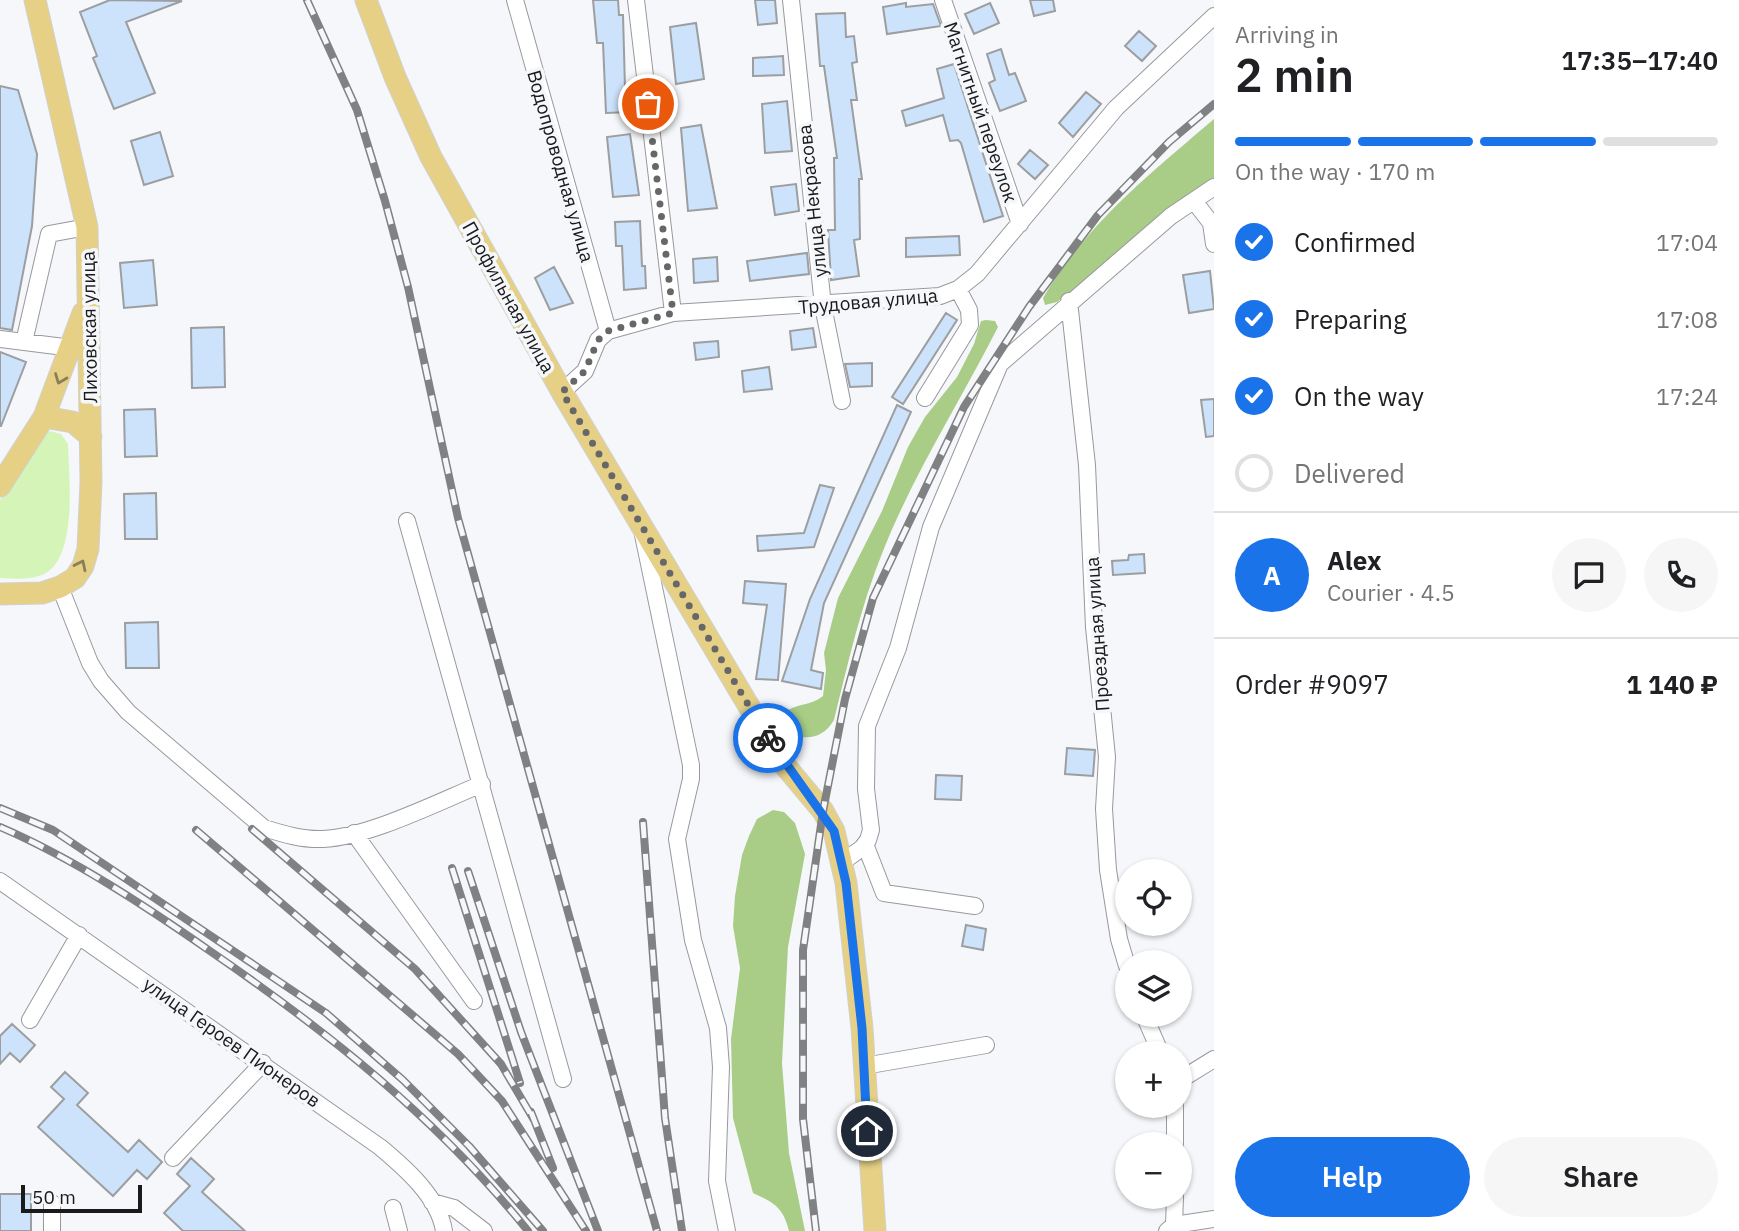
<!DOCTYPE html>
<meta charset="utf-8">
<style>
:root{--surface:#fff;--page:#f6f6f6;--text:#202124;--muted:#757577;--line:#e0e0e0;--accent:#1a73e8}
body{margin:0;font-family:"IBM Plex Sans",sans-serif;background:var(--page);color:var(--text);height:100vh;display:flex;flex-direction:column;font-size:26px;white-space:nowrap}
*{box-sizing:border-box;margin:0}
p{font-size:23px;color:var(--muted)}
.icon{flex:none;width:38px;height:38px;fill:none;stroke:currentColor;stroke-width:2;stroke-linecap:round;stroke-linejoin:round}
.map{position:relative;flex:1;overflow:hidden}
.sheet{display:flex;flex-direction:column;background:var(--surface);width:525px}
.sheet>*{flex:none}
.buttons{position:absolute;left:1115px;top:859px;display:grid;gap:14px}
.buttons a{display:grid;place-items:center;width:77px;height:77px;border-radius:50%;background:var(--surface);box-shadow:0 2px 5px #0004;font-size:35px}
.scale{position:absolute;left:21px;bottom:18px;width:121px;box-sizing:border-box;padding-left:7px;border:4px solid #1a1a1b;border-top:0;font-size:19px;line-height:24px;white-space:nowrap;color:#1a1a1b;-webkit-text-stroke:5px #f5f7fa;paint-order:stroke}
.pin{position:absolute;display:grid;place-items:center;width:60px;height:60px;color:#fff;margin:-30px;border:4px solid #fff;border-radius:50%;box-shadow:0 2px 7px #0007}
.courier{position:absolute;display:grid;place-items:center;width:70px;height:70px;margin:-35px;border:5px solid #1a73e8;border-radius:50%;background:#fff;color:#222;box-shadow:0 2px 9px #0007}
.headline em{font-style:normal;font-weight:600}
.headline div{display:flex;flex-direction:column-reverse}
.headline{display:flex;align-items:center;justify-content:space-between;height:119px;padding:0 21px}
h1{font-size:46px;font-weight:600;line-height:52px}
.bar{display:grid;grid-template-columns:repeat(4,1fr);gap:10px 7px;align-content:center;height:84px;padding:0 21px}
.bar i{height:9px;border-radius:5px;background:var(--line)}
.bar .active{background:var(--accent)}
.bar p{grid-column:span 4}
.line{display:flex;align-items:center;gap:18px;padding:0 21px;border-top:2px solid var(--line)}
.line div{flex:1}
.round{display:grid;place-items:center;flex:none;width:74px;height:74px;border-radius:37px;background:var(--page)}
ol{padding:0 21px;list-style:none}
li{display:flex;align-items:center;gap:21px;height:77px}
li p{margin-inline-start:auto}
li .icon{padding:7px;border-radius:50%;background:var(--accent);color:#fff;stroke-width:4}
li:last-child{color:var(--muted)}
li i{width:38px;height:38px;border:4px solid var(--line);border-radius:50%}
.action{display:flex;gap:14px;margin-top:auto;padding:14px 21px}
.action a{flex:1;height:80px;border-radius:42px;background:var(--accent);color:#fff;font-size:28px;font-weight:600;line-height:80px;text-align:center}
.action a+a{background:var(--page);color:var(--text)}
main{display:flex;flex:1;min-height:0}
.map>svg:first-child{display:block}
.green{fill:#d5f5b8}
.forest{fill:#a9cd87}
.building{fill:#cde3fb;stroke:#9c9ea0;stroke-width:2}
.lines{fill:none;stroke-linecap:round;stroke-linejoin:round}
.minor-casing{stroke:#97999c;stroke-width:18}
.major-casing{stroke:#d1d1d1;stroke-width:23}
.minor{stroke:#fff;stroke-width:16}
.major{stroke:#e5d086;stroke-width:21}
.rail-casing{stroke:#808183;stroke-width:8}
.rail{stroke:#f5f7fa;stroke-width:5;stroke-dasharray:16;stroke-linecap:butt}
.oneway{stroke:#8a7e56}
.done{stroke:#676769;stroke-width:7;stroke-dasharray:0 12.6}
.route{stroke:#1a73e8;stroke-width:9}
.labels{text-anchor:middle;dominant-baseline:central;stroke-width:7;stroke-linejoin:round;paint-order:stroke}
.street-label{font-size:19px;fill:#1a1a1b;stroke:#f5f7fa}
</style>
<main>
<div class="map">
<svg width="1214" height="1231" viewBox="0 0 1214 1231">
<rect width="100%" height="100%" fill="#f5f7fa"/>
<!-- green -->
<path class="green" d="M 50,431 L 61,434 L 68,444 C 69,477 78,557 44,574 C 31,580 14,579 0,578 L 0,500 L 46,432 Z"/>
<!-- forest -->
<path class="forest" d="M 1214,119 L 1214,178 L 1170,209 L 1072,291 L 1057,302 L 1045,305 L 1043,298 C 1085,225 1151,173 1214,119 Z
M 986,320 L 995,321 L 998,327 C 960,402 914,473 883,551 C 861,605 848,663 834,720 C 823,739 804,742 786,731 L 784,713 C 796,703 811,706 823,696 L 826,670 L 824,653 L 838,598 L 882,511 L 908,447 L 925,417 L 957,377 L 974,344 L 981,321 Z
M 773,810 L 784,812 L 795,823 L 805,854 L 788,947 L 782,1063 L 789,1153 L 805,1231 L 789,1231 C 783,1207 774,1203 753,1193 L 733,1118 L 731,1039 L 740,968 L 733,926 L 735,896 L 742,855 L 749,836 L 757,819 Z"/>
<!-- building -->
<path class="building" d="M 110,0 L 182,1 L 126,22 L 155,93 L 114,109 L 93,58 L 97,56 L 80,12 Z
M 593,0 L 618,0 L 619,15 L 623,15 L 625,88 L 629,88 L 629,112 L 606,113 L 603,43 L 597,43 Z
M 755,0 L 775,0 L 777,23 L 758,25 Z
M 1030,0 L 1053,0 L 1055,11 L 1034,16 Z
M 906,3 L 906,7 L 933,4 L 941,26 L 887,34 L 883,7 Z
M 990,3 L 999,23 L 974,34 L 965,14 Z
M 845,13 L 846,37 L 854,36 L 857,62 L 852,63 L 857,100 L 851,100 L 862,179 L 859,179 L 860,239 L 854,240 L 859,276 L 831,280 L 828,230 L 835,230 L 834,158 L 837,158 L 824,66 L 820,66 L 816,14 Z
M 696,23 L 704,79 L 676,84 L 670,27 Z
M 1139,31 L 1156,46 L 1142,61 L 1125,46 Z
M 1001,49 L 1009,75 L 1015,73 L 1026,101 L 1000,111 L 989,83 L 995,80 L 987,54 Z
M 783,56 L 784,75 L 753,76 L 753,58 Z
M 954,64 L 1003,216 L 984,222 L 961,143 L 958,140 L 950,141 L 943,115 L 906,126 L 902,111 L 944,98 L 937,69 Z
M 0,86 L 18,90 L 37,154 L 32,226 L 12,330 L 0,328 Z
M 1086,92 L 1101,104 L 1073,137 L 1059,123 Z
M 787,101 L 792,151 L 765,153 L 762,104 Z
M 701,125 L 717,208 L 688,211 L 681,128 Z
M 160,132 L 173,176 L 144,185 L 131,141 Z
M 630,134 L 639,195 L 613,197 L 607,137 Z
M 1030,150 L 1048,165 L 1035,179 L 1018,164 Z
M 796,184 L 799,211 L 775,215 L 771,187 Z
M 640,221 L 642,266 L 645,266 L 646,288 L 624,290 L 622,246 L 616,246 L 615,222 Z
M 959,236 L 960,255 L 906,257 L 906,238 Z
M 807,253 L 809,274 L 750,281 L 747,261 Z
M 717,257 L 718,281 L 694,283 L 693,259 Z
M 153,260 L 157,305 L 124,308 L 120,263 Z
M 554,267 L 573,303 L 550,310 L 535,278 Z
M 1210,271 L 1214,309 L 1189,313 L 1183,275 Z
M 946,313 L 957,320 L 903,404 L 892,397 Z
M 224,327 L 225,387 L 192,388 L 191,328 Z
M 813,328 L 816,347 L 792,350 L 790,331 Z
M 718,341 L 719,357 L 696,360 L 694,343 Z
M 0,352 L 26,362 L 1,426 L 0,426 Z
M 872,363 L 872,386 L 850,387 L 845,364 Z
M 769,367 L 772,389 L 744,392 L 742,371 Z
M 1214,399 L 1214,436 L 1206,437 L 1201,400 Z
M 897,405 L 911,412 L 824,603 L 811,670 L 823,673 L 821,689 L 782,681 L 810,599 Z
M 155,409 L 157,456 L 125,457 L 124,410 Z
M 820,485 L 834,488 L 814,547 L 758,551 L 757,536 L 804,533 Z
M 156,493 L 157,539 L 125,539 L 124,494 Z
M 1144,554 L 1145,573 L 1113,575 L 1112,561 L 1128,560 L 1129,555 Z
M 745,581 L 786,584 L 778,680 L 756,679 L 767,605 L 743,603 Z
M 158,622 L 159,668 L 126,668 L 125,623 Z
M 1067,748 L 1095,750 L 1093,776 L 1065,774 Z
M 936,775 L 962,776 L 961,800 L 935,799 Z
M 966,925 L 986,929 L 983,950 L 962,946 Z
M 12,1024 L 35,1045 L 20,1062 L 10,1053 L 0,1064 L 0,1036 Z
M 65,1072 L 88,1093 L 77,1105 L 128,1152 L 139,1140 L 162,1162 L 147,1179 L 137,1170 L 113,1196 L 38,1127 L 64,1099 L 51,1087 Z
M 191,1158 L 214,1179 L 202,1192 L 245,1231 L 183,1231 L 164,1213 L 190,1186 L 177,1174 Z
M 0,1194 L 31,1194 L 31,1231 L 0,1231 Z"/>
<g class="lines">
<!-- minor casing -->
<g class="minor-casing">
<path id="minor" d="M 515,0 L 608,331
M 636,0 L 673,313
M 791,0 L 823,306 L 842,401
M 943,0 L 1020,224
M 1194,201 L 1211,223 L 1214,244
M 1069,301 L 1087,465 L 1094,627 L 1107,757 L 1104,809 L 1108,870 L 1119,939 L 1127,966
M 0,339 L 72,348
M 24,342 L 49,234 L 87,227
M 562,392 L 585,371 L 598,340 L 608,331 L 673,313 L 940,296 L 958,289 L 977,274 L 1116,108 L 1214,16
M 925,398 L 970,325 L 969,310 L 958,289
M 407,521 L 563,1079
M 643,535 L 691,765 L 691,779 L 677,839 L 693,940 L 718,1028 L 721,1067 L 717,1181 L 727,1231
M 60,587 L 90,663 L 101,681 L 128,712 L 264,828 C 283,834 303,840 323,839 C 369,837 438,802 482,784
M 354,833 L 474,1001
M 865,844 L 884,893 L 975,906
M 841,863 L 862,848 L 868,840 L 871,830 L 866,789 L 867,726 L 898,648 L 931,527 L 1000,364 L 1171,216 L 1214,187
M 0,881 L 380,1147 C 404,1167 439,1197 444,1231
M 1144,1015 L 1161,1054
M 30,1020 L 79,935
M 864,1066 L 986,1045
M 1180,1080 L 1214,1059
M 1175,1106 L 1175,1144
M 173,1158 L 263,1063
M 432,1202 L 454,1208 L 484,1231
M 52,1203 L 52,1231
M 393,1208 L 399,1231
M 1174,1225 L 1175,1197
M 1167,1231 L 1174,1225 L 1214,1219"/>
</g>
<!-- major casing -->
<g class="major-casing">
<path id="major" d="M 366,0 L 395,77 L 431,157 L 562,392 L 782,762 L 823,811 L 834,831 L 846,883 L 862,1028 L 875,1231
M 44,417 L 73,422 L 91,437
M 0,486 L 44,417 L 83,313
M 0,594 L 42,593 L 60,587 L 75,578 L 83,566 L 88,549 L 91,482 L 87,227 L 35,0"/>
</g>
<!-- minor -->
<use href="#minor" class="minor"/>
<!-- major -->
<use href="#major" class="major"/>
<!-- rail casing -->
<g class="rail-casing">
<path id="rail" d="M 307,0 L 357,110 L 385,201 L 408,287 L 458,518 L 657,1231
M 0,808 L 53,830 L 326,1013 L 403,1080 L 469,1146 L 543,1231
M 643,822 L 665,1118 L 682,1231
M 0,827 C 74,859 144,905 210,951 C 328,1032 437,1118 528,1231
M 252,829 L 415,969 L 501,1064 L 534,1120
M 196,830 L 458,1054 L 502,1101 L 586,1231
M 452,868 L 520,1083
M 468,871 L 521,1032 L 598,1231
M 531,1112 L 553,1168
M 816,1231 L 803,1119 L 803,950 L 823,811 L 845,699 L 873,598 L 964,407 L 1029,307 L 1098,215 L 1169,142 L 1214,104"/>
</g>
<!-- rail -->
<use href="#rail" class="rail"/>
</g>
<!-- one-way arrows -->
<defs><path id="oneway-chevron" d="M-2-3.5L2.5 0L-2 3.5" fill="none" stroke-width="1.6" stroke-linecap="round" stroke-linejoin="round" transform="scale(1.75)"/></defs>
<g class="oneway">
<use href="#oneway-chevron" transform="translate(60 379) rotate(111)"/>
<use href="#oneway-chevron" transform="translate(81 565) rotate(-64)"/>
</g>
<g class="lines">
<!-- done -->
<path class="done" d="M 648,104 L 673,313 L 608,331 L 598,340 L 585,371 L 562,392 L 768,738"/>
<!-- route -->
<path class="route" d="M 768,738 L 834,831 L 846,883 L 862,1028 L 867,1131"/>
</g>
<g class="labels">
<!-- street labels -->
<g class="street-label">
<text transform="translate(981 112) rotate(71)">Магнитный переулок</text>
<text transform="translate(561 166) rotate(74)">Водопроводная улица</text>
<text transform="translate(812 201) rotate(-96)">улица Некрасова</text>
<text transform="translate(509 297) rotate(61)">Профильная улица</text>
<text transform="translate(868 301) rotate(-5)">Трудовая улица</text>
<text transform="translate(89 327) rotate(-91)">Лиховская улица</text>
<text transform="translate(1097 634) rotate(-94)">Проездная улица</text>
<text transform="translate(232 1042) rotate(35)">улица Героев Пионеров</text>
</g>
</g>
</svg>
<div class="buttons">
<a><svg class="icon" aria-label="locate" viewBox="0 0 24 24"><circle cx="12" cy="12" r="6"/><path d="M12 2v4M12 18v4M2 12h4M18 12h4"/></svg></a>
<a><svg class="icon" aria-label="layers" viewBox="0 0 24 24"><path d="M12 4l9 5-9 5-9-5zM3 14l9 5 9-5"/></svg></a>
<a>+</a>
<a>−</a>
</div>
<div class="scale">50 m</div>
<div class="pin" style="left:648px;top:104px;background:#ea580c"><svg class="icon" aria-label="bag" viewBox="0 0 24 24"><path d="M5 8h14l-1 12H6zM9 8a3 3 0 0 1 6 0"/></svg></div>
<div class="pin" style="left:867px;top:1131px;background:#1f2937"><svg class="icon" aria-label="home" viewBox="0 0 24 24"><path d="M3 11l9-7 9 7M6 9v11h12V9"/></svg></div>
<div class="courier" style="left:768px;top:738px"><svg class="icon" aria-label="bike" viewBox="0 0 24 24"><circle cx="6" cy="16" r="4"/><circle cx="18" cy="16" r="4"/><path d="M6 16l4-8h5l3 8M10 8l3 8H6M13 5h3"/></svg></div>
</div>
<section class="sheet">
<div class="headline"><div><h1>2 min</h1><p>Arriving in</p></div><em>17:35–17:40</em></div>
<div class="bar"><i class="active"></i><i class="active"></i><i class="active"></i><i></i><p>On the way · 170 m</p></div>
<ol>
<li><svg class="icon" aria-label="check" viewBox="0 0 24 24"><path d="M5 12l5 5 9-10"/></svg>Confirmed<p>17:04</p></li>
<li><svg class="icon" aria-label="check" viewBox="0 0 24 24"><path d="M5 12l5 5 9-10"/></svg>Preparing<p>17:08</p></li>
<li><svg class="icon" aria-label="check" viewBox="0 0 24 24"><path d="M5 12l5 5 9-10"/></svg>On the way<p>17:24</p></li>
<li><i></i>Delivered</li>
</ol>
<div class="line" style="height:126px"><b class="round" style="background:var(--accent);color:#fff">A</b><div><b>Alex</b><p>Courier · 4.5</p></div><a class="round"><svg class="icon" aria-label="chat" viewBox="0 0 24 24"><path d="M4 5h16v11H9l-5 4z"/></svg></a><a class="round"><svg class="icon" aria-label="phone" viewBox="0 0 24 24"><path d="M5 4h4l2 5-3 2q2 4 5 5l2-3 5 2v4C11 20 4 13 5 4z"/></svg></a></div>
<div class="line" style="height:91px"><div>Order #9097</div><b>1 140 ₽</b></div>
<div class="action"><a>Help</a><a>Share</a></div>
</section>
</main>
